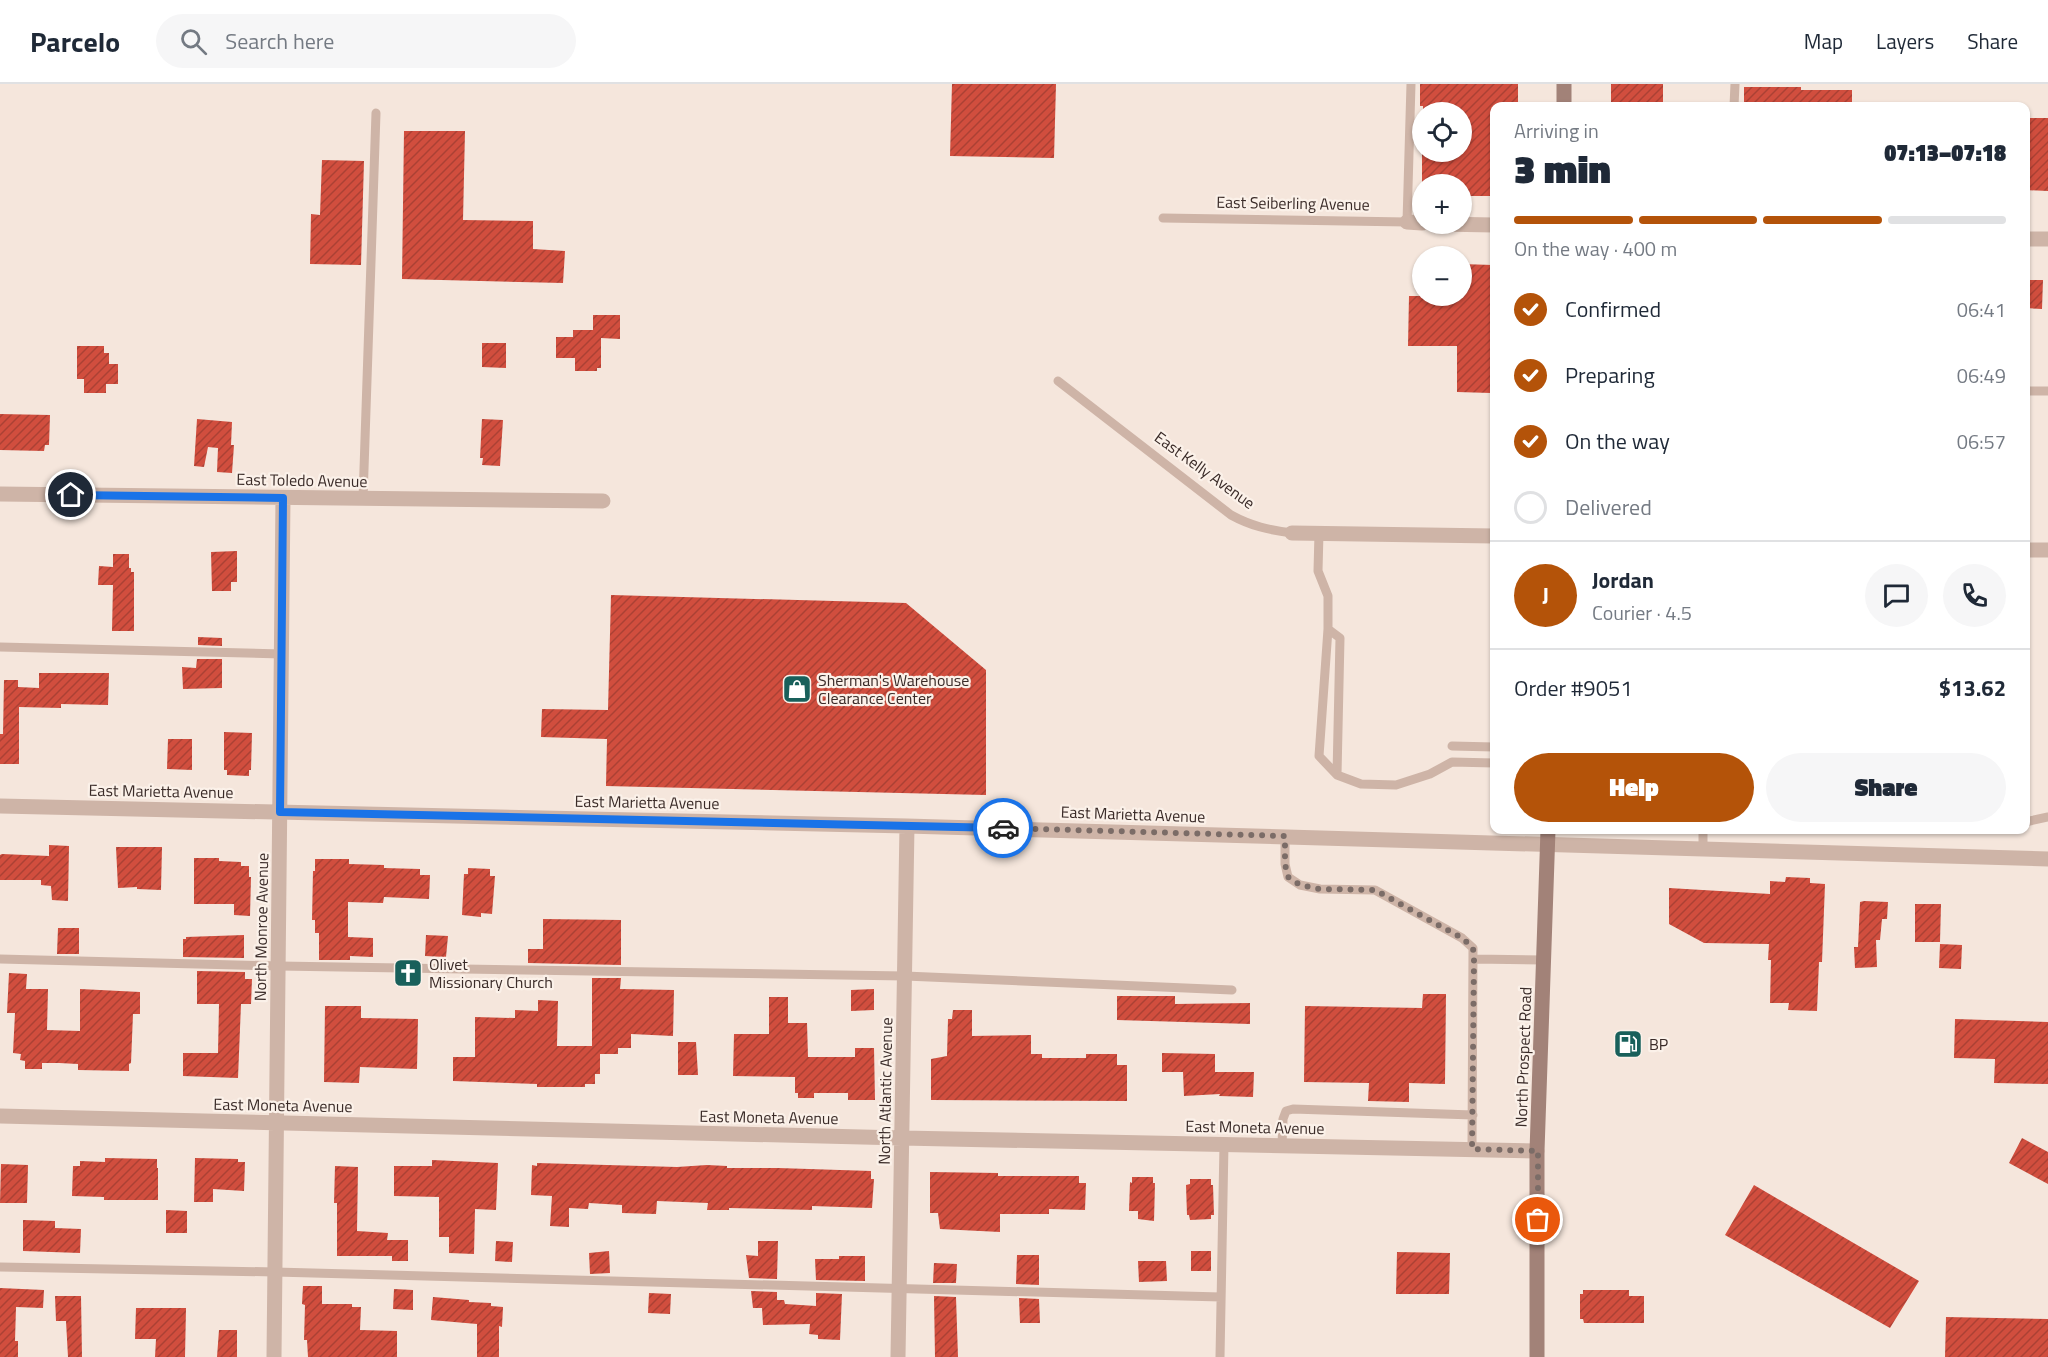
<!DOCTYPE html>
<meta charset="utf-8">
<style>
:root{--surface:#fff;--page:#f6f6f7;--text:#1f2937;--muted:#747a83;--line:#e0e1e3;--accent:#b45309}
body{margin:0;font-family:"Titillium Web",sans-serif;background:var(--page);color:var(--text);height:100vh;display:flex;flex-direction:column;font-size:22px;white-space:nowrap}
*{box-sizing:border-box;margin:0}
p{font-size:20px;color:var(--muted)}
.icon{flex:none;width:33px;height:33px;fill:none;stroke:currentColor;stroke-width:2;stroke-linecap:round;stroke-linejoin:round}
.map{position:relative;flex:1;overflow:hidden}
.details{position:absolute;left:1490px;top:18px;width:540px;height:732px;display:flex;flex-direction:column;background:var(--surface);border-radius:12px;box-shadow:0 2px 4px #0004}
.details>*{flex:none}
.fabs{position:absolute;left:1412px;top:18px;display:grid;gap:12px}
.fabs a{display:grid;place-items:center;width:60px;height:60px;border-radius:50%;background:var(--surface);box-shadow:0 2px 4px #0004;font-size:30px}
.pin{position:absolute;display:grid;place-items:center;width:51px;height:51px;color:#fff;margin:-26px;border:3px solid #fff;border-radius:50%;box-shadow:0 2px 6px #0007}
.courier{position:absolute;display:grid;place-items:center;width:60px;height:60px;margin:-30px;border:4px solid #1a73e8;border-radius:50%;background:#fff;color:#222;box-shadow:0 2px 8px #0007}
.overview em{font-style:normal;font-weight:800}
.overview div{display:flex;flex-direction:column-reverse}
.overview{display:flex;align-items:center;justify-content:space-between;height:102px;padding:0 24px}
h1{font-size:39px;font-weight:800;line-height:45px}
.bar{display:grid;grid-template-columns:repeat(4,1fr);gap:9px 6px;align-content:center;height:72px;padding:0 24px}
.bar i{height:8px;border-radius:4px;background:var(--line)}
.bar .current{background:var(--accent)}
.bar p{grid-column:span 4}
.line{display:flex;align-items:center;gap:15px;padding:0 24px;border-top:2px solid var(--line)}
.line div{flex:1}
.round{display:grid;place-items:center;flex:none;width:63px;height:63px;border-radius:32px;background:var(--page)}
ol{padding:0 24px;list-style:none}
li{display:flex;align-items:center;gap:18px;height:66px}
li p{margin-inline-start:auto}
li .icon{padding:6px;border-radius:50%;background:var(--accent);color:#fff;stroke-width:4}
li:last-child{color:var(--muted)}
li i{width:33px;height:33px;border:3px solid var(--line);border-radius:50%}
.cta{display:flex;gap:12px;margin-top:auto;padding:12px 24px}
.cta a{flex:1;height:69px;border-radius:36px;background:var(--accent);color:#fff;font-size:24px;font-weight:800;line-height:69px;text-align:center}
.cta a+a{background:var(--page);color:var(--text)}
header{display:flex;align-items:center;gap:36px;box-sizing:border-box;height:84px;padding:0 30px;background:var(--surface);border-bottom:2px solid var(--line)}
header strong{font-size:28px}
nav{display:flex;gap:33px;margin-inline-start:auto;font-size:21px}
.search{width:420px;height:54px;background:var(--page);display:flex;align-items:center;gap:15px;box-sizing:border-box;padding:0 21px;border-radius:33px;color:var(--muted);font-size:22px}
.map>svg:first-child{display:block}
.building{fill:url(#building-hatch)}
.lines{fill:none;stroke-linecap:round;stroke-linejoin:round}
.lane{stroke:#ceb4a7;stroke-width:9}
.street{stroke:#ceb4a7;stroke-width:15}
.secondary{stroke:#a28278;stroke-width:15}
.done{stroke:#7b6c67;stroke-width:6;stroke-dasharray:0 10.8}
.route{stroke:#1a73e8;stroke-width:8}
.labels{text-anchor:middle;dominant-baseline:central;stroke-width:4.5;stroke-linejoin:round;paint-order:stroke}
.street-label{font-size:16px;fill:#3a2b28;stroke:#fbf1e9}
.poi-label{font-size:16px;fill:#3a2b28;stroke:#fbf1e9;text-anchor:start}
</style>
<header>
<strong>Parcelo</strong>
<div class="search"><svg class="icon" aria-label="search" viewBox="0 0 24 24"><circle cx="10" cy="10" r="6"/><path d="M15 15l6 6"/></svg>Search here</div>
<nav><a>Map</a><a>Layers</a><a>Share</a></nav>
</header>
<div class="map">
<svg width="2048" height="1273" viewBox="0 0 2048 1273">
<defs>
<pattern id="building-hatch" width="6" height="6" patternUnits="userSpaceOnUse" patternTransform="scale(1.5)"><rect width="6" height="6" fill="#d14e3e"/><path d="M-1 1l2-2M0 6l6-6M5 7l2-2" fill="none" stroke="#ab4134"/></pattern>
</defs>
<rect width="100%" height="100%" fill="#f5e6dc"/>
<!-- building -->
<path class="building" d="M 952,0 L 1056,0 L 1054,74 L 950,72 Z
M 1420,0 L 1518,0 L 1518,22 L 1494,22 L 1494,112 L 1462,112 L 1461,100 L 1422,100 L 1422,68 L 1461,68 L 1461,28 L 1423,28 L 1423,22 L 1420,22 Z
M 1611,0 L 1663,0 L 1663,22 L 1611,22 Z
M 1744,3 L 1801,3 L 1801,6 L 1852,6 L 1852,22 L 1744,22 Z
M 2029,34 L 2048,34 L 2048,107 L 2025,106 L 2025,71 L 2029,71 Z
M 404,47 L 465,47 L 463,136 L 533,137 L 533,165 L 565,167 L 563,199 L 402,195 Z
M 322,76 L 364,77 L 361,181 L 310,180 L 311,130 L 320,131 Z
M 1461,180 L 1493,181 L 1491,309 L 1457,308 L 1457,262 L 1408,262 L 1409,212 L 1461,212 Z
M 2025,196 L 2043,196 L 2042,225 L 2025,224 Z
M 593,231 L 620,231 L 620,255 L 601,254 L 601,284 L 597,284 L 597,287 L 575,287 L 575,274 L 556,274 L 556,253 L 573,253 L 573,246 L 593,246 Z
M 482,259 L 506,259 L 506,284 L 482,283 Z
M 77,262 L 104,262 L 104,269 L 109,269 L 109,280 L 118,280 L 118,300 L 106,300 L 106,309 L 84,309 L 84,295 L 77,295 Z
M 0,330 L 50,331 L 49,361 L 45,361 L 44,367 L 0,366 Z
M 197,335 L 232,338 L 231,361 L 234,361 L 232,389 L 217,388 L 218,364 L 208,363 L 204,383 L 194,382 Z
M 482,335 L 503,336 L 500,382 L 482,381 L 483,374 L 480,374 Z
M 237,467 L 237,498 L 231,498 L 231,507 L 212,507 L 211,468 Z
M 113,470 L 129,470 L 129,484 L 131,484 L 131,488 L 134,488 L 134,547 L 112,547 L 113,501 L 98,501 L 99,482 L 113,483 Z
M 611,511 L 906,519 L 986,586 L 986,711 L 606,702 L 607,655 L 541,653 L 542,625 L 608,626 Z
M 198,553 L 222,554 L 222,562 L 198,561 Z
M 197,575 L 222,575 L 222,604 L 183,605 L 182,583 L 196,584 Z
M 39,589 L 109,589 L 108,621 L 61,620 L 61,624 L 19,623 L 19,680 L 0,680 L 0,650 L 3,650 L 4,596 L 18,596 L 18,603 L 39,604 Z
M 224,648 L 252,649 L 251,686 L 249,686 L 249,692 L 227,691 L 227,686 L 224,686 Z
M 168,655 L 192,655 L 192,686 L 167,685 Z
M 49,761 L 69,762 L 68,817 L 52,816 L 51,802 L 41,801 L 41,796 L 0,796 L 0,771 L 2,770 L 49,772 Z
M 116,763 L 162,763 L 161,806 L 137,805 L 137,803 L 118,804 Z
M 194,774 L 219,774 L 219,777 L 241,778 L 241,782 L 249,782 L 249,793 L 251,793 L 250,832 L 234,831 L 234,820 L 194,820 Z
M 315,775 L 349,775 L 349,780 L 384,781 L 384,784 L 420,785 L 420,791 L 430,791 L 429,815 L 384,813 L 383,819 L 348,818 L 348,853 L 373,854 L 373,873 L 350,872 L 350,876 L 319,876 L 319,849 L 315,849 L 315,836 L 312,836 L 313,787 L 315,787 Z
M 468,784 L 490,785 L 490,792 L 495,792 L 492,830 L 481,829 L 481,833 L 462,831 L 464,790 L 468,790 Z
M 1786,793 L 1810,794 L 1810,799 L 1825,800 L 1822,878 L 1819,878 L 1817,927 L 1788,926 L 1789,919 L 1770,919 L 1771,876 L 1768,876 L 1769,860 L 1704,859 L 1669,840 L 1669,804 L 1770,810 L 1770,797 L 1785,798 Z
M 1864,817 L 1888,818 L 1887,835 L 1882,835 L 1880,856 L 1876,856 L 1877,883 L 1855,884 L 1854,863 L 1858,863 L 1860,818 Z
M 1915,820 L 1941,820 L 1940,858 L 1915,858 Z
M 543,835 L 621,836 L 621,881 L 528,879 L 528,865 L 543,865 Z
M 58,844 L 79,844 L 79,870 L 57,870 Z
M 244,851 L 244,874 L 183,873 L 183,855 L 186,855 L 186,853 Z
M 426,851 L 448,852 L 446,873 L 425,872 Z
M 1940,860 L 1962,861 L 1961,885 L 1939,884 Z
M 197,887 L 245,888 L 245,895 L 252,895 L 251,920 L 241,920 L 238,994 L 183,992 L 183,969 L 218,969 L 219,920 L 197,920 Z
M 9,889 L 27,890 L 26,905 L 48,905 L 47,946 L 80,947 L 80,905 L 140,908 L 140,930 L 133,930 L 131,979 L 129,980 L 129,987 L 78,986 L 78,980 L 59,979 L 42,979 L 42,985 L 25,985 L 25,977 L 20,976 L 21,970 L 13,969 L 15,929 L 7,929 Z
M 592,894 L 621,894 L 620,905 L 674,906 L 673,952 L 631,950 L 631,964 L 618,964 L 618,970 L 600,970 L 600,990 L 595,990 L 595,1000 L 585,1000 L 585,1003 L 537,1003 L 537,1000 L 453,997 L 453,973 L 475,973 L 475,933 L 515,934 L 515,926 L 538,927 L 538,916 L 558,917 L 557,962 L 592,962 Z
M 874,905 L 874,926 L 851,927 L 851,906 Z
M 1423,910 L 1446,910 L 1445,1000 L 1409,999 L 1409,1018 L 1368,1017 L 1369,999 L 1304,998 L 1305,922 L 1422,924 Z
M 1117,912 L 1175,912 L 1175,920 L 1250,919 L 1250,940 L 1117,936 Z
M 769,913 L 788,913 L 788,939 L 807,939 L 808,973 L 855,973 L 855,964 L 874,964 L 875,1016 L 848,1016 L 848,1009 L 814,1009 L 814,1014 L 798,1014 L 798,1009 L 795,1009 L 795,993 L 733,992 L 734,950 L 769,950 Z
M 325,922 L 361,922 L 361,934 L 418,935 L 417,985 L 360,983 L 359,999 L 324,998 Z
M 953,926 L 972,926 L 972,952 L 1031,951 L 1031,970 L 1042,970 L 1042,974 L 1086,974 L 1086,970 L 1117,970 L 1117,981 L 1127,981 L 1127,1017 L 931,1016 L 931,975 L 947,972 L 948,935 L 952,935 Z
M 1955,935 L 2048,938 L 2048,1000 L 1994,999 L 1995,975 L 1954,974 Z
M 678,958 L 696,958 L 698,991 L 678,991 Z
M 1162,969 L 1215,970 L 1215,988 L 1254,988 L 1253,1013 L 1219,1012 L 1220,1010 L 1184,1012 L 1183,988 L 1162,988 Z
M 2022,1054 L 2048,1068 L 2048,1100 L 2009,1079 Z
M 105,1074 L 157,1075 L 157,1084 L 158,1084 L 158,1116 L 104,1116 L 104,1113 L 72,1112 L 73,1082 L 80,1082 L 80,1077 L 105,1078 Z
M 195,1074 L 238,1075 L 238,1078 L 245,1078 L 244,1107 L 213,1105 L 213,1118 L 194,1118 Z
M 432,1076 L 498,1079 L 496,1126 L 475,1125 L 474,1170 L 449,1169 L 449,1153 L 439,1153 L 439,1113 L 394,1112 L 394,1082 L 432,1082 Z
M 537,1079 L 677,1083 L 707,1081 L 727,1082 L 727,1084 L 778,1084 L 871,1087 L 871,1095 L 874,1095 L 872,1124 L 812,1122 L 812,1126 L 729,1124 L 729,1126 L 707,1126 L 708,1119 L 657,1117 L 656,1130 L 622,1129 L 622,1121 L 589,1119 L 588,1125 L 569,1124 L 569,1143 L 550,1142 L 552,1112 L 531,1111 L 532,1081 L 537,1082 Z
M 1,1080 L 28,1081 L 27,1119 L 0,1119 Z
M 335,1082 L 358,1083 L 357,1147 L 388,1149 L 387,1156 L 408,1156 L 408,1177 L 392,1177 L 392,1172 L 337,1172 L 337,1119 L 334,1119 Z
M 930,1088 L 998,1089 L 998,1092 L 1079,1092 L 1079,1099 L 1086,1099 L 1085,1126 L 1049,1125 L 1049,1130 L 1000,1130 L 1000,1148 L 940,1145 L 938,1129 L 930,1129 Z
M 1132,1093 L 1153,1093 L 1153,1099 L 1155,1099 L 1154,1137 L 1138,1135 L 1138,1127 L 1129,1127 L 1130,1098 L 1132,1099 Z
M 1190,1095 L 1211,1095 L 1211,1101 L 1213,1101 L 1214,1131 L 1211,1131 L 1211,1135 L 1190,1136 L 1189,1131 L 1187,1131 L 1186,1101 L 1190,1100 Z
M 1754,1101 L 1919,1197 L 1890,1244 L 1725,1151 Z
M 166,1126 L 187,1127 L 187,1149 L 166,1149 Z
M 23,1136 L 55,1137 L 55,1144 L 81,1145 L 80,1169 L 23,1167 Z
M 496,1157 L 513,1158 L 512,1178 L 495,1177 Z
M 758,1157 L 778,1157 L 777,1195 L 749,1194 L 746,1171 L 758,1172 Z
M 609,1167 L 610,1189 L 590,1190 L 589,1169 Z
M 1191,1167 L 1211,1167 L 1211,1187 L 1191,1187 Z
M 1397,1168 L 1450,1169 L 1449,1210 L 1396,1210 Z
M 1017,1171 L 1039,1171 L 1039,1201 L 1016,1200 Z
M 839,1172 L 865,1172 L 865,1197 L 816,1196 L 815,1175 L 839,1175 Z
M 1138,1177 L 1166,1177 L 1167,1197 L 1139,1198 Z
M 934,1179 L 957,1180 L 956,1199 L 933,1199 Z
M 303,1202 L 322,1202 L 322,1220 L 352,1220 L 352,1223 L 361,1223 L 360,1246 L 397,1247 L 397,1273 L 308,1273 L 307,1256 L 304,1256 L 305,1221 L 302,1220 Z
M 0,1204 L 44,1206 L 43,1224 L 16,1223 L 15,1257 L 18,1257 L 18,1273 L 0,1273 Z
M 394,1205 L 413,1206 L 413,1226 L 393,1225 Z
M 1583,1206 L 1629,1206 L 1629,1212 L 1644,1212 L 1644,1239 L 1584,1239 L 1583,1235 L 1580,1235 L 1580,1210 L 1583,1210 Z
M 751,1207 L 777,1208 L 777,1216 L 784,1216 L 785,1220 L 816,1222 L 816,1209 L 842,1210 L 840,1256 L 818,1255 L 818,1251 L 809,1250 L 810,1240 L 763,1241 L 762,1224 L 753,1224 Z
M 649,1209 L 671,1210 L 670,1230 L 648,1229 Z
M 55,1212 L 81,1212 L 82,1273 L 68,1273 L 66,1237 L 56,1237 Z
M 934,1212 L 956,1213 L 958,1273 L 935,1273 Z
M 433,1213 L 469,1216 L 469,1218 L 491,1219 L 491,1222 L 503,1223 L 502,1243 L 499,1242 L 499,1273 L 477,1273 L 477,1240 L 431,1236 Z
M 1019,1214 L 1039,1215 L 1040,1239 L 1020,1239 Z
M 136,1224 L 186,1224 L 185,1273 L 155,1273 L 156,1255 L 135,1255 Z
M 1946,1233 L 2048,1235 L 2048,1273 L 1945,1273 Z
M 219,1246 L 237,1246 L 237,1273 L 217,1273 Z"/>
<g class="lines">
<!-- lane -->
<path class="lane" d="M 1734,22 L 1735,0
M 1163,134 L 1407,138 L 1411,0
M 1058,297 L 1231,431 C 1251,442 1269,446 1292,449
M 2025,307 L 2048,307
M 363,415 L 376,29
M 1319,449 L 1318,487 L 1328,512 L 1328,545 L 1319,672 L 1337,691 L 1361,700 L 1396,701 L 1430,690 L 1452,678 L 1494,679
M 1328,545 L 1340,554 L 1337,691
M 0,563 L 282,570
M 1452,662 L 1494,663
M 2025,738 L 2048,733
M 1285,752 L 1285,780 L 1288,793 L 1300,801 L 1320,805 L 1375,806 L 1462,854 L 1473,864 L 1472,1065
M 1703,764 L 1703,746
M 0,875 L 279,882 L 905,892 L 1232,906
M 1474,875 L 1544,876
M 1282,1061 L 1283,1035 L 1286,1027 L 1293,1025 L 1473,1031
M 0,1183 L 275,1188 L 1221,1213
M 1220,1273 L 1224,1060"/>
<!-- street -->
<path class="street" d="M 1407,138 L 1422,139
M 1439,140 L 1494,141
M 2025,155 L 2048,155
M 0,410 L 603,417
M 1292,449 L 1494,452
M 2025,466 L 2048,466
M 0,722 L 907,742 L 2048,775
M 0,1032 L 902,1054 L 1537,1067
M 274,1273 L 283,414
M 898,1273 L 907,742"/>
<!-- secondary -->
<path class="secondary" d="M 1564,22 L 1564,0
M 1537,1273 L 1537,1067 L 1548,746"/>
</g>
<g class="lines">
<!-- done -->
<path class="done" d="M 1003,744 L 1285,752 L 1285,780 L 1288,793 L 1300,801 L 1320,805 L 1375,806 L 1462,854 L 1473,864 L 1474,875 L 1472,1065 L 1538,1067 L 1538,1136"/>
<!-- route -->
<path class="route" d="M 71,411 L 283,414 L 280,728 L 1003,744"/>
</g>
<!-- icons -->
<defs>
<g id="shop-square" transform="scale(1.5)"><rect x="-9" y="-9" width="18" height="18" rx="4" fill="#19605b" stroke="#fbf1e9"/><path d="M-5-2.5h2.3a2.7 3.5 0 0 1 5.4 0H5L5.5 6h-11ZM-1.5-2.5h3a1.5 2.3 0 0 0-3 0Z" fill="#fff"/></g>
<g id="church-square" transform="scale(1.5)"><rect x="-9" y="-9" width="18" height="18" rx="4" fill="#19605b" stroke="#fbf1e9"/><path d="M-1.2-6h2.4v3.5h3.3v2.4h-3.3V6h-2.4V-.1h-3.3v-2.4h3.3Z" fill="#fff"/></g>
<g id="fuel-square" transform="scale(1.5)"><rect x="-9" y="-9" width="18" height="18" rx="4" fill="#19605b" stroke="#fbf1e9"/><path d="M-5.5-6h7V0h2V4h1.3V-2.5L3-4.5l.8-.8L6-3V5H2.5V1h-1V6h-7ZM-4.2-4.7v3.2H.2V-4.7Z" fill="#fff"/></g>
</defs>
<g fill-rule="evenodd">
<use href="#shop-square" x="797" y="605"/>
<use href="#church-square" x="408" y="889"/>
<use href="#fuel-square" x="1628" y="960"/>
</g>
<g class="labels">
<!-- street labels -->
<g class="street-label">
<text transform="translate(1293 119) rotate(1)">East Seiberling Avenue</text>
<text transform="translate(1205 386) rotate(36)">East Kelly Avenue</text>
<text transform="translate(302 396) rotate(1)">East Toledo Avenue</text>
<text transform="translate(161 707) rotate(1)">East Marietta Avenue</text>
<text transform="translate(647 718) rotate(1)">East Marietta Avenue</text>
<text transform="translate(1133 730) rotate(2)">East Marietta Avenue</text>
<text transform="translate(261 843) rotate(-89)">North Monroe Avenue</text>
<text transform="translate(1523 973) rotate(-88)">North Prospect Road</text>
<text transform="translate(885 1007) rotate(-89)">North Atlantic Avenue</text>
<text transform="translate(283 1021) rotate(1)">East Moneta Avenue</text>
<text transform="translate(769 1033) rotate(1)">East Moneta Avenue</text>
<text transform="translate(1255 1043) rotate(1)">East Moneta Avenue</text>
</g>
<!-- poi labels -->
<g class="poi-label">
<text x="818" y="596">Sherman's Warehouse<tspan x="818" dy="18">Clearance Center</tspan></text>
<text x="429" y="880">Olivet<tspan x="429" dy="18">Missionary Church</tspan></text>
<text x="1649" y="960">BP</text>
</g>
</g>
</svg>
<div class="fabs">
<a><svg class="icon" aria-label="locate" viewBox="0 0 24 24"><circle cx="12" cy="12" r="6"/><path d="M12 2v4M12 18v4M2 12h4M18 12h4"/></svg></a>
<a>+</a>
<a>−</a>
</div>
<div class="pin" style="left:1538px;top:1136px;background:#ea580c"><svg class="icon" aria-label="bag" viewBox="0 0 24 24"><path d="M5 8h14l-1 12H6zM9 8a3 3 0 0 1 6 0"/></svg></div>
<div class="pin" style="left:71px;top:411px;background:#1f2937"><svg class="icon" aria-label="home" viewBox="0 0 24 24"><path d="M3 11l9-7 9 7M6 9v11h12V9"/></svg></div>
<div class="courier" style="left:1003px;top:744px"><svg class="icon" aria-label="car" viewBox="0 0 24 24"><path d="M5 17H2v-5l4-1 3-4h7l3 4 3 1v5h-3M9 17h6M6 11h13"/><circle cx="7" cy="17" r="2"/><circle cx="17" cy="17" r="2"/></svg></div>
<section class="details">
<div class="overview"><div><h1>3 min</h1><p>Arriving in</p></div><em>07:13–07:18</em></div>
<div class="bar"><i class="current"></i><i class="current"></i><i class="current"></i><i></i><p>On the way · 400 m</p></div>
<ol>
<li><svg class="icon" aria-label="check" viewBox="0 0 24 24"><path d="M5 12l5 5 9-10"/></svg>Confirmed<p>06:41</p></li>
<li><svg class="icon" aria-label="check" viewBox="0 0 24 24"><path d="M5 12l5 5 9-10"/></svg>Preparing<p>06:49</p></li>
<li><svg class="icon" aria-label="check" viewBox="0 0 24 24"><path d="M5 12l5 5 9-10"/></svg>On the way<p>06:57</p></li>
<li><i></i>Delivered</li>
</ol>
<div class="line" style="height:108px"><b class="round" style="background:var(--accent);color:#fff">J</b><div><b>Jordan</b><p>Courier · 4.5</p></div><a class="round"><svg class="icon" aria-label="chat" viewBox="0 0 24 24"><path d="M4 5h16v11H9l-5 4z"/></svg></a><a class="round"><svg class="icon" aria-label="phone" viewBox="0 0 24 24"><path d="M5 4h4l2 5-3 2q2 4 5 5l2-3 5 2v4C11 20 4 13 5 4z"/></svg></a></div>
<div class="line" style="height:78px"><div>Order #9051</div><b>$13.62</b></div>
<div class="cta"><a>Help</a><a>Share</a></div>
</section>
</div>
